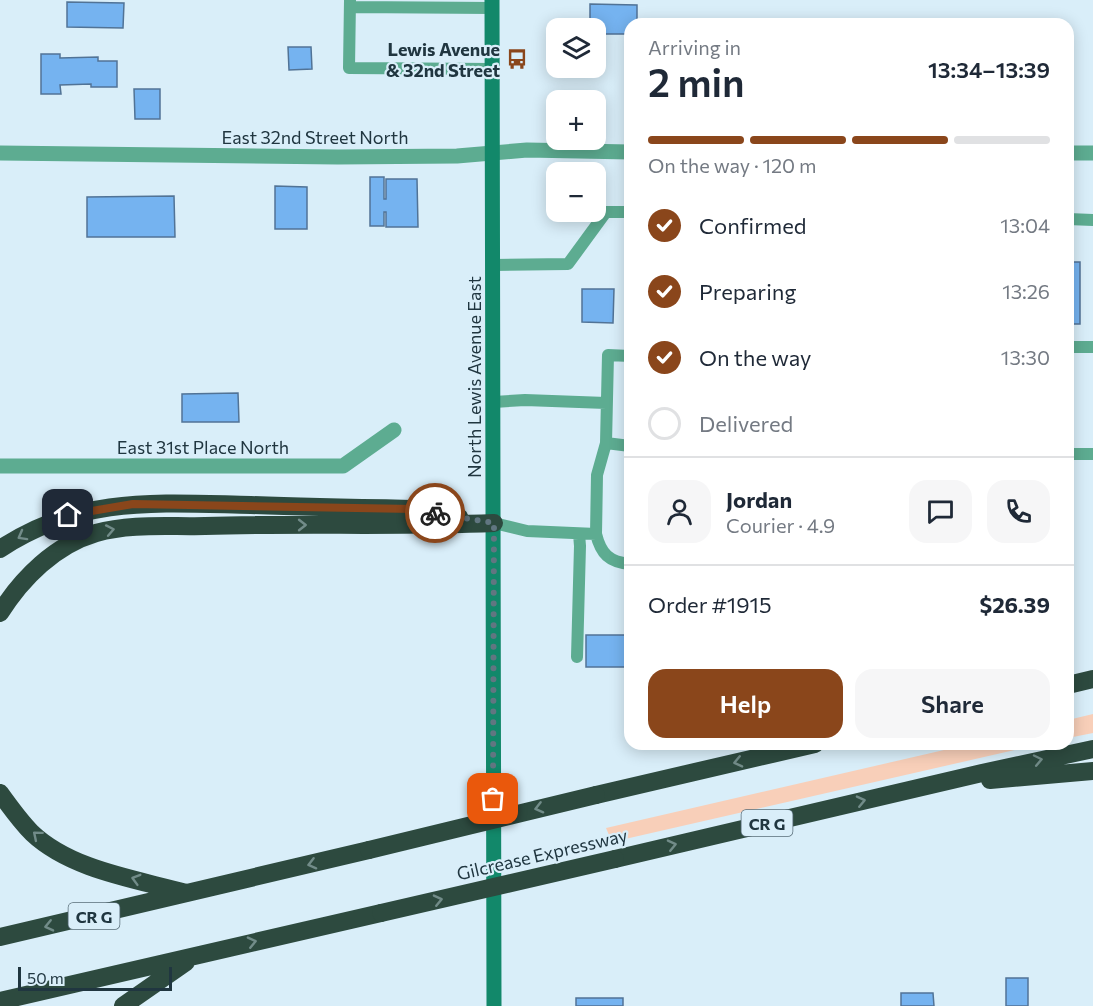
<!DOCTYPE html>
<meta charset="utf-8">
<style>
:root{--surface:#fff;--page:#f6f6f7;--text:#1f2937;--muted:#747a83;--line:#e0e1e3;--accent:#8a461b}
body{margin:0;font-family:Commissioner,sans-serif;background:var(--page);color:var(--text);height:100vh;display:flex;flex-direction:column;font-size:22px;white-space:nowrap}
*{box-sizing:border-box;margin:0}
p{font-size:20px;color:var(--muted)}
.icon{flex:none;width:33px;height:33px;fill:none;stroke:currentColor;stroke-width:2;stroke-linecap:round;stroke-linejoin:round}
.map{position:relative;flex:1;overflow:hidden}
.side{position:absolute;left:624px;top:18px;width:450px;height:732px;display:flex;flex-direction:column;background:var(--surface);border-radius:18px;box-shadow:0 3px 15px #0003}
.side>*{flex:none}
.buttons{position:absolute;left:546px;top:18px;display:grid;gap:12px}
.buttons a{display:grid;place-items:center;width:60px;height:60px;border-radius:12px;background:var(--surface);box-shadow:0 3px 15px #0003;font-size:30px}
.scale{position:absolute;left:18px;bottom:15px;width:154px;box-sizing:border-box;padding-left:6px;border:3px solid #203640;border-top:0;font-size:16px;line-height:21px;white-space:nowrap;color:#203640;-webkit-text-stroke:4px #d9eef9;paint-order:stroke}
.pin{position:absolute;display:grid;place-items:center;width:51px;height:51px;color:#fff;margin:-26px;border-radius:12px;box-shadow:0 3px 9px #0006}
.courier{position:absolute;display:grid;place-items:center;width:60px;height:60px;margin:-30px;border:4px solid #8a461b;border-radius:50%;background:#fff;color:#222;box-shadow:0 2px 8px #0007}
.summary em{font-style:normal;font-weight:600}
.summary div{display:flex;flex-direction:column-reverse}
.summary{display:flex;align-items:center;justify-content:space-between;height:102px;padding:0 24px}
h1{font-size:39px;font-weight:600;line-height:45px}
.bar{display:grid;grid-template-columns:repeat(4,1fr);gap:9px 6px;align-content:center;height:72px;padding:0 24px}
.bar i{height:8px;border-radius:4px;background:var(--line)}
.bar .active{background:var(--accent)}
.bar p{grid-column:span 4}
.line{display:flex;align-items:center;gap:15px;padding:0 24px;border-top:2px solid var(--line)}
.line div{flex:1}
.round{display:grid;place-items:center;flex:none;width:63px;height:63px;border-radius:18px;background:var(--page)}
ol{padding:0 24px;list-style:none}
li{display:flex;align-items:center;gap:18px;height:66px}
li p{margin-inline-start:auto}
li .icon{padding:6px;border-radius:50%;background:var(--accent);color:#fff;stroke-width:4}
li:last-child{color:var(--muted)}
li i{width:33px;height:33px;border:3px solid var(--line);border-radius:50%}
.button{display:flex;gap:12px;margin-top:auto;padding:12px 24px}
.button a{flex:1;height:69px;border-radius:18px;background:var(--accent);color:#fff;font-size:24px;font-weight:600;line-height:69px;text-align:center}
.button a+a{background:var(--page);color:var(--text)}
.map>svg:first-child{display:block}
.green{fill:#f8cfb9}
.building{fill:#75b3f0;stroke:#517396;stroke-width:1.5}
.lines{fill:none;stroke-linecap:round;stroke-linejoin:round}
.service{stroke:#5dac91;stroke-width:12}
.minor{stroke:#5dac91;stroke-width:15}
.secondary{stroke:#12886a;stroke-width:15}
.motorway{stroke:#2d4a3f;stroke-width:18}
.motorway-bridge{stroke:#2d4a3f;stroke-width:18}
.oneway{stroke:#728c89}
.done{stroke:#617681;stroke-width:6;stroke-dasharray:0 10.8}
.route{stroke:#8a461b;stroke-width:8}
.labels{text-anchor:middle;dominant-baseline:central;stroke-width:4.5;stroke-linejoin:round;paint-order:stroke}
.shield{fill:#d9eef9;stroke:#586d78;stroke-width:1.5}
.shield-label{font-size:16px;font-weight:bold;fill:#203640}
.poi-label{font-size:18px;font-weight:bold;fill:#203640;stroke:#d9eef9;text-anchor:end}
.street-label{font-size:18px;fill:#203640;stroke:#d9eef9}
</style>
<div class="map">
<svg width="1093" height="1006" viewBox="0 0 1093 1006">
<rect width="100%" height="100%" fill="#d9eef9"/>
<!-- green -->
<path class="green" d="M 1093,714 L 1093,733 L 1068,738 L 1068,720 Z
M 970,744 L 1041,744 L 612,842 L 606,828 Z"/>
<!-- building -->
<path class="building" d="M 67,2 L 124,3 L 123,28 L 67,27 Z
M 590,4 L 637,5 L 637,24 L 630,24 L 630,34 L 596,34 L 596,28 L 590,28 Z
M 288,47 L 311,47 L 312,69 L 289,70 Z
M 41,54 L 60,54 L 60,58 L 98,57 L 98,61 L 117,61 L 117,87 L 91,87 L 91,84 L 60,85 L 61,94 L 41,94 Z
M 134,89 L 160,89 L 160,119 L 135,119 Z
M 370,177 L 384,177 L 384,199 L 386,199 L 386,179 L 417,179 L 418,227 L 386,227 L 386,212 L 384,212 L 384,226 L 370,226 Z
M 275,186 L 307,187 L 307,229 L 275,229 Z
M 174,196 L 175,237 L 87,237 L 87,197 Z
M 1068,262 L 1080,262 L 1080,324 L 1068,324 Z
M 582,289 L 614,289 L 613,323 L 582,322 Z
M 1068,362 L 1073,362 L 1073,443 L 1068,443 Z
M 238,393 L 239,422 L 182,422 L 182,394 Z
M 586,635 L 630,635 L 630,667 L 586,667 Z
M 1006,978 L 1028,978 L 1028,1006 L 1006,1006 Z
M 901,993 L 933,993 L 934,1006 L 901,1006 Z
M 576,998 L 623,998 L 623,1006 L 576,1006 Z"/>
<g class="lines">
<!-- service -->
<path class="service" d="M 350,0 L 349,68 L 492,69
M 350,7 L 492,8
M 1068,219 L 1093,220
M 493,265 L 568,264 L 606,212 L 630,212
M 1068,347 L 1093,347
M 494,402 L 525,400 L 606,403
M 606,443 L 630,446
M 1068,454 L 1093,454
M 494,523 L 527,531 L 596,534 C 601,554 609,562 630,564
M 596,534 L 597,475 L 606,443 L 608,355 L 630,356
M 577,657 L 580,546 L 579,534"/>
<!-- minor -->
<path class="minor" d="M 0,153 L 338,157 L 457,156 L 527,150 L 630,152
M 1068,153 L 1093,153
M 0,466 L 343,466 L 394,430"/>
<!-- secondary -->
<path class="secondary" d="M 492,0 L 494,1006"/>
<!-- motorway -->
<path class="motorway" d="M 0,549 C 82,495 158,503 251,505 C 305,507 360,508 414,509 L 459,517
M 0,613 C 22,578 55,545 96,533 C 131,523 170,527 205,526 C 301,523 398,527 494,523
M 1068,685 L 1093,679
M 990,780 L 1093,771
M 0,793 C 10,807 20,821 32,833 C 71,870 136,879 186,893
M 596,795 L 815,744
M 615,859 L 982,773 L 1093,749
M 0,937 L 369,850
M 0,1001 L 381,913
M 123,1006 L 186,962"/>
<!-- motorway-bridge -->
<path class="motorway-bridge" d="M 369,850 L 596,795
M 381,913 L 615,859"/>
</g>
<!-- one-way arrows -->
<defs><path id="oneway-chevron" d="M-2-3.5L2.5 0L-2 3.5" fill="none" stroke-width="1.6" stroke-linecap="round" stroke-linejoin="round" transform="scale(1.5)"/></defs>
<g class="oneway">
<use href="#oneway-chevron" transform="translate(302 525)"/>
<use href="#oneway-chevron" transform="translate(110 530) rotate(-11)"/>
<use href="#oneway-chevron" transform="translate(22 536) rotate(151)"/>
<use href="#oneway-chevron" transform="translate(1038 760) rotate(-12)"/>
<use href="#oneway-chevron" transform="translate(738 762) rotate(167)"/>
<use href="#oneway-chevron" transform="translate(861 801) rotate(-13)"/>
<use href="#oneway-chevron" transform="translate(539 808) rotate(166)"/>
<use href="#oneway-chevron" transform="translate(37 835) rotate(-140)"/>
<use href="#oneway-chevron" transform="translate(672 845) rotate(-13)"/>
<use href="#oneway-chevron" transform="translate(312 864) rotate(166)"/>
<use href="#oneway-chevron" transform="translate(136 879) rotate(-164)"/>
<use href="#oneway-chevron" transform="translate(438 900) rotate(-13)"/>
<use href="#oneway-chevron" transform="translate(49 926) rotate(167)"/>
<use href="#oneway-chevron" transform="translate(252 942) rotate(-13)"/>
</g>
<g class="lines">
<!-- done -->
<path class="done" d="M 435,513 L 494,523 L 493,799"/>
<!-- route -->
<path class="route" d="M 68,515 L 133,504 L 414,509 L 435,513"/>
</g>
<!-- icons -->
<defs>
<g id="bus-bare" transform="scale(1.62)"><path d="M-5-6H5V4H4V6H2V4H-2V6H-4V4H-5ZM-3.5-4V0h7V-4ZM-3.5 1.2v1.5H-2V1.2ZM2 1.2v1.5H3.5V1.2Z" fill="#8a461b" stroke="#d9eef9" stroke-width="2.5" paint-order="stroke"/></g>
</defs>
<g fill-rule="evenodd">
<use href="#bus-bare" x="517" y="59"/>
</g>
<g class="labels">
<!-- shield labels -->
<g class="shield">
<rect x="741.5" y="810" width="51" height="26" rx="4.5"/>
<rect x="68.5" y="903" width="51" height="26" rx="4.5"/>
</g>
<g class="shield-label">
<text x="767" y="823">CR G</text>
<text x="94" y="916">CR G</text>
</g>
<!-- poi labels -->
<g class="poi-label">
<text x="500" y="49">Lewis Avenue<tspan x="500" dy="21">&amp; 32nd Street</tspan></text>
</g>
<!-- street labels -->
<g class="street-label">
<text x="315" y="137">East 32nd Street North</text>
<text transform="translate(474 377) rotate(-90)">North Lewis Avenue East</text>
<text x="203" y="447">East 31st Place North</text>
<text transform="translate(542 854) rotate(-13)">Gilcrease Expressway</text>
</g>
</g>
</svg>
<div class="buttons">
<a><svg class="icon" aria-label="layers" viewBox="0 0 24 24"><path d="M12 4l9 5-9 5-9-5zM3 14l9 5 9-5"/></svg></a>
<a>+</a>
<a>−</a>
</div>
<div class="scale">50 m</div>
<div class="pin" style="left:493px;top:799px;background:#ea580c"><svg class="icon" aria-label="bag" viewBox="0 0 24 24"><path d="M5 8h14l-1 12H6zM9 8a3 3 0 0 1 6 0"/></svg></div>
<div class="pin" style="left:68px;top:515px;background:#1f2937"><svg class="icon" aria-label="home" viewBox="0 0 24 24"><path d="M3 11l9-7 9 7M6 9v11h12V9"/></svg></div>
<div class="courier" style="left:435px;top:513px"><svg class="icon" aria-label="bike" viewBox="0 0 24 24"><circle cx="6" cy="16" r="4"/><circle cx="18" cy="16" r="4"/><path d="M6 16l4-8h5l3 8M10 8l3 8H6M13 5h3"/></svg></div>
<section class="side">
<div class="summary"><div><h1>2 min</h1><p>Arriving in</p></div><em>13:34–13:39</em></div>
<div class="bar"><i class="active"></i><i class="active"></i><i class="active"></i><i></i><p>On the way · 120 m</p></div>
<ol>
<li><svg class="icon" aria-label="check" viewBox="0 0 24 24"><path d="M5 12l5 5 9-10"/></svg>Confirmed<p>13:04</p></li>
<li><svg class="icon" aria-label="check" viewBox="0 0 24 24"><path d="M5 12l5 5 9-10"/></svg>Preparing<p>13:26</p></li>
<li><svg class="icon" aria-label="check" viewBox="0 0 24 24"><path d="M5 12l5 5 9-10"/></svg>On the way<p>13:30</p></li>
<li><i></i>Delivered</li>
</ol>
<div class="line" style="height:108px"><a class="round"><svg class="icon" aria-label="person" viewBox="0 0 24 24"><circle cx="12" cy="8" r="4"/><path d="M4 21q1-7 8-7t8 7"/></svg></a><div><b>Jordan</b><p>Courier · 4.9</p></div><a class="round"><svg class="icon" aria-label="chat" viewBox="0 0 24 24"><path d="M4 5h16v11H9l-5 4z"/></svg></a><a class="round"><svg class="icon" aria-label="phone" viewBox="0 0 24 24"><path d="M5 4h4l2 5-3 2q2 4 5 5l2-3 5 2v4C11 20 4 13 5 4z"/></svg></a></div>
<div class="line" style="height:78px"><div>Order #1915</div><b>$26.39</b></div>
<div class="button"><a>Help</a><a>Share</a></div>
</section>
</div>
